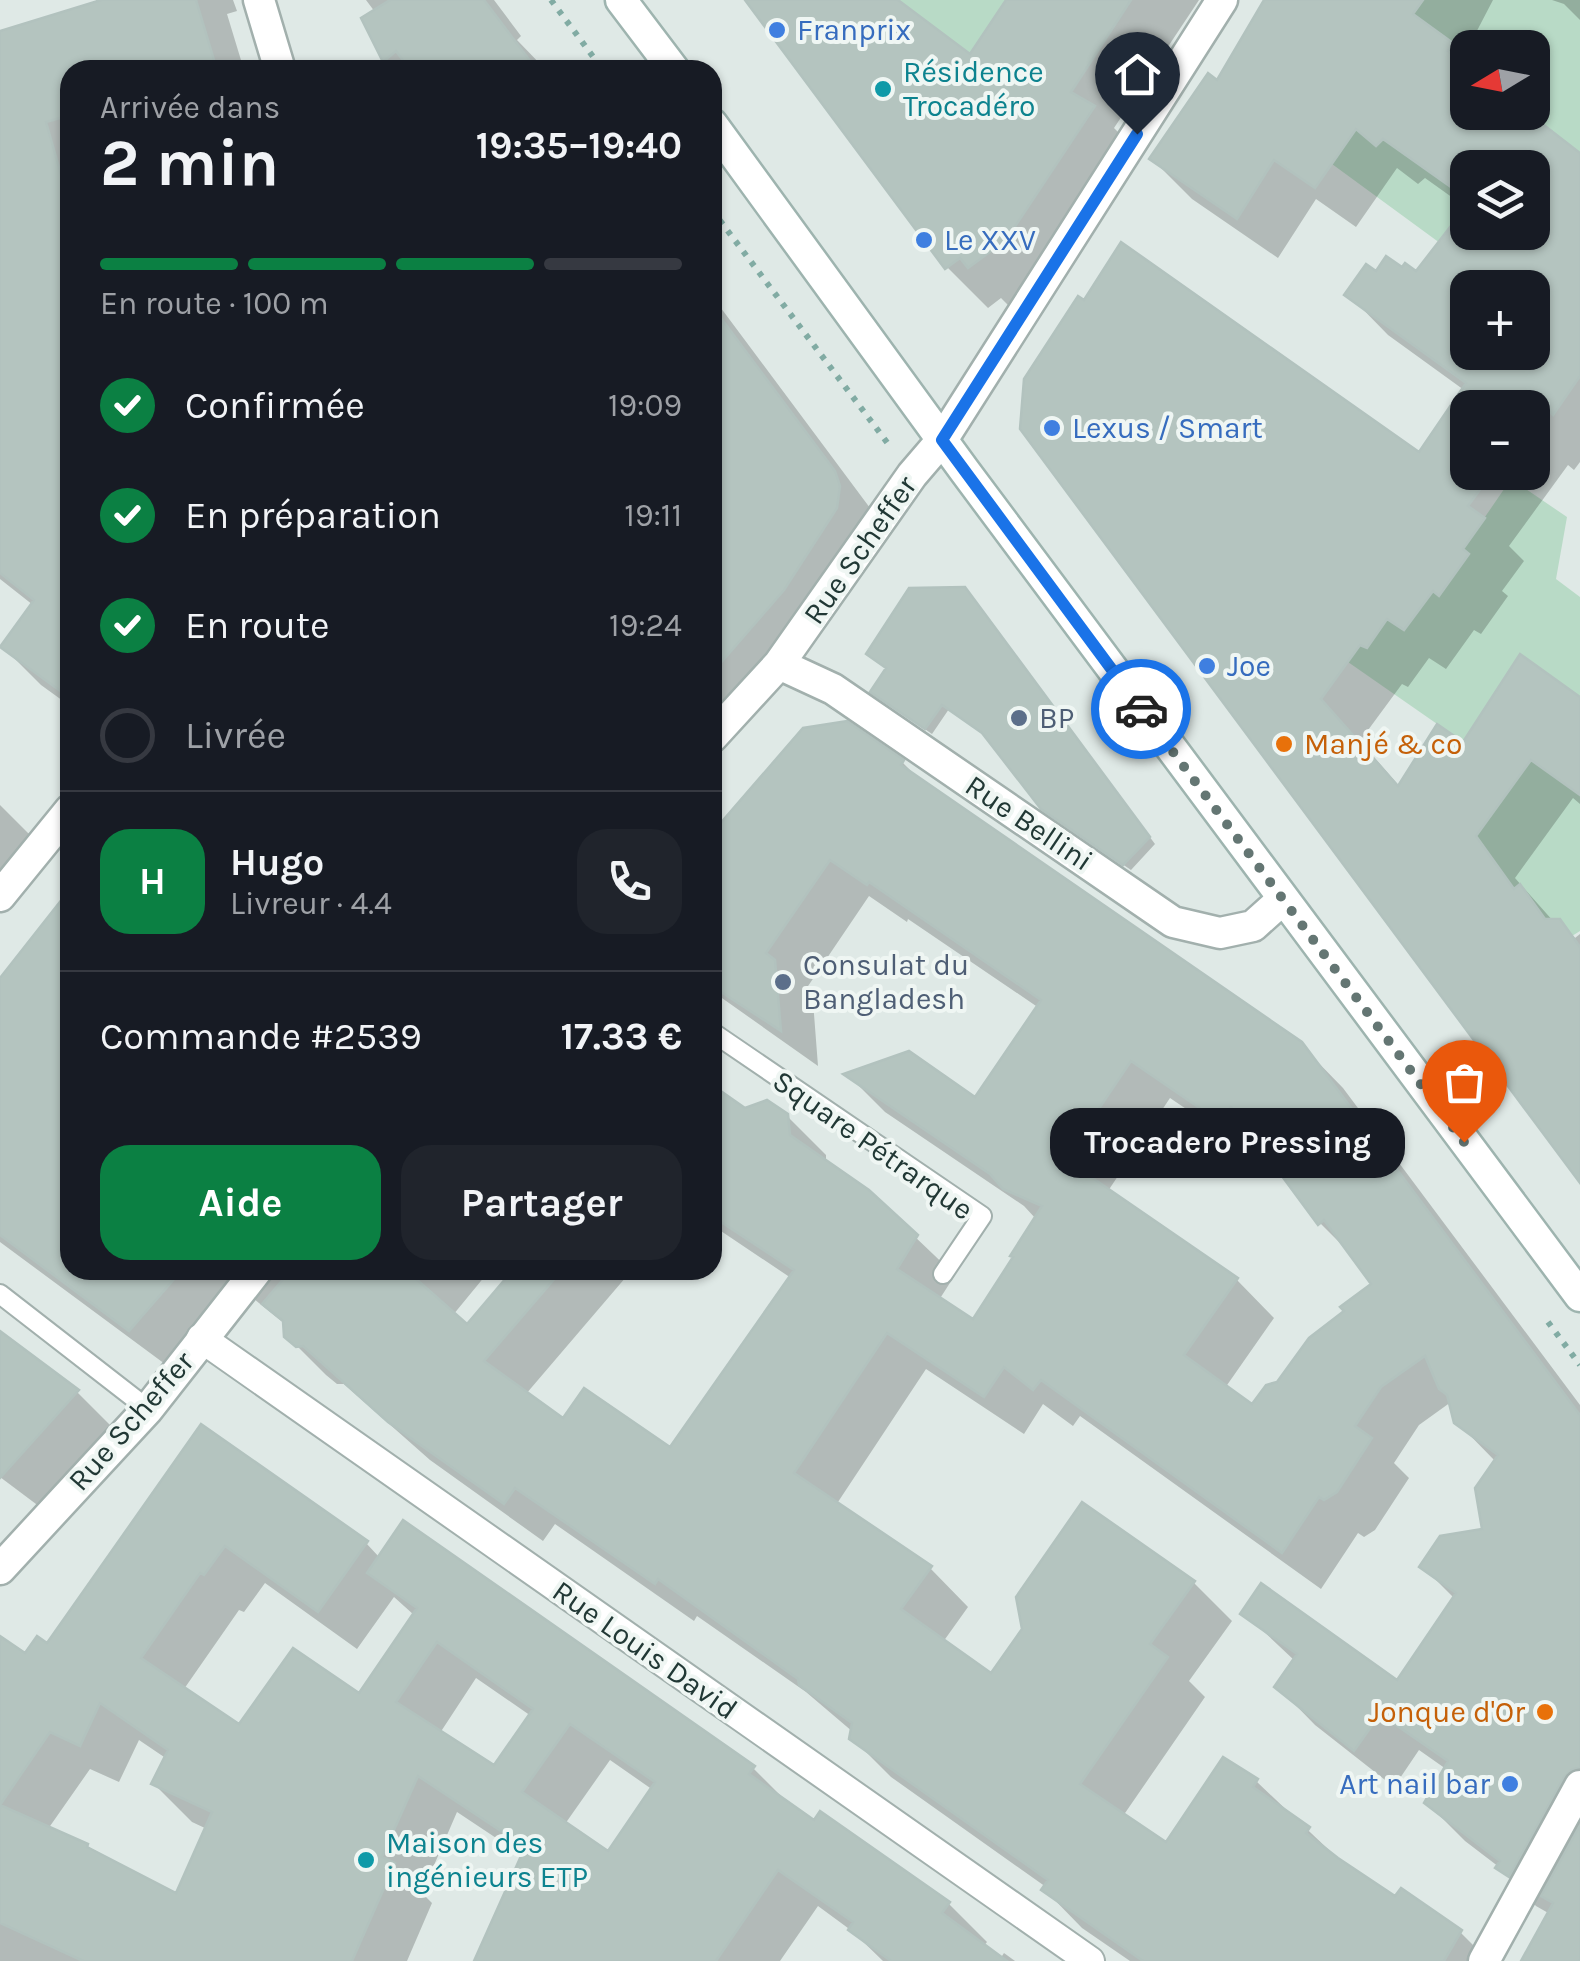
<!DOCTYPE html>
<html lang="fr">
<meta charset="utf-8">
<style>
:root{--surface:#171b24;--page:#20242c;--text:#f1f3f6;--muted:#9ea1a6;--line:#363941;--accent:#0b8043}
body{margin:0;font-family:Karla,sans-serif;background:var(--page);color:var(--text);height:100vh;display:flex;flex-direction:column;font-size:38px;white-space:nowrap}
*{box-sizing:border-box;margin:0}
p{font-size:32px;color:var(--muted)}
.icon{flex:none;width:55px;height:55px;fill:none;stroke:currentColor;stroke-width:2;stroke-linecap:round;stroke-linejoin:round}
.map{position:relative;flex:1;overflow:hidden}
.sheet{position:absolute;left:60px;top:60px;width:662px;height:1220px;display:flex;flex-direction:column;background:var(--surface);border-radius:30px;box-shadow:0 2px 8px #0004}
.sheet>*{flex:none}
.needle{width:65px;rotate:260deg}
.tools{position:absolute;left:1450px;top:30px;display:grid;gap:20px}
.tools a{display:grid;place-items:center;width:100px;height:100px;border-radius:20px;background:var(--surface);box-shadow:0 2px 8px #0004;font-size:50px}
.pin{position:absolute;display:grid;place-items:center;width:85px;height:85px;color:#fff;margin:-102px -42px;border-radius:50% 50% 50% 0;rotate:-45deg;box-shadow:0 0 10px #0007}
.pin .icon{rotate:45deg}
.courier{position:absolute;display:grid;place-items:center;width:100px;height:100px;margin:-50px;border:8px solid #1a73e8;border-radius:50%;background:#fff;color:#222;box-shadow:0 2px 12px #0007}
.bubble{position:absolute;height:70px;border-radius:30px;background:var(--surface);box-shadow:0 2px 8px #0004;font-size:32px;font-weight:700;line-height:70px;text-align:center}
.headline em{font-style:normal;font-weight:700}
.headline div{display:flex;flex-direction:column-reverse}
.headline{display:flex;align-items:center;justify-content:space-between;height:170px;padding:0 40px}
h1{font-size:65px;font-weight:700;line-height:75px}
.bar{display:grid;grid-template-columns:repeat(4,1fr);gap:15px 10px;align-content:center;height:120px;padding:0 40px}
.bar i{height:12px;border-radius:8px;background:var(--line)}
.bar .current{background:var(--accent)}
.bar p{grid-column:span 4}
.line{display:flex;align-items:center;gap:25px;padding:0 40px;border-top:2px solid var(--line)}
.line div{flex:1}
.round{display:grid;place-items:center;flex:none;width:105px;height:105px;border-radius:30px;background:var(--page)}
ol{padding:0 40px;list-style:none}
li{display:flex;align-items:center;gap:30px;height:110px}
li p{margin-inline-start:auto}
li .icon{padding:10px;border-radius:50%;background:var(--accent);color:#fff;stroke-width:4}
li:last-child{color:var(--muted)}
li i{width:55px;height:55px;border:5px solid var(--line);border-radius:50%}
.primary-button{display:flex;gap:20px;margin-top:auto;padding:20px 40px}
.primary-button a{flex:1;height:115px;border-radius:30px;background:var(--accent);color:#fff;font-size:40px;font-weight:700;line-height:115px;text-align:center}
.primary-button a+a{background:var(--page);color:var(--text)}
.map>svg:first-child{display:block}
.green{fill:#b8dac6}
.shadow{fill:#0003;fill-rule:evenodd}
.building{fill:#b4c4bf;stroke:#b2c2be;stroke-width:2.5;fill-rule:evenodd}
.lines{fill:none;stroke-linecap:round;stroke-linejoin:round}
.service-casing{stroke:#a2b0ad;stroke-width:22}
.pedestrian-casing{stroke:#a2b0ad;stroke-width:32}
.minor-casing{stroke:#a2b0ad;stroke-width:35}
.tertiary-casing{stroke:#a2b0ad;stroke-width:35}
.secondary-casing{stroke:#9eb4af;stroke-width:35}
.path{stroke:#81aba3;stroke-width:6;stroke-dasharray:5 8;stroke-linecap:butt}
.service{stroke:#fff;stroke-width:18}
.pedestrian{stroke:#fff;stroke-width:28}
.minor{stroke:#fff;stroke-width:30}
.tertiary{stroke:#fff;stroke-width:30}
.secondary{stroke:#fff;stroke-width:30}
.done{stroke:#647673;stroke-width:10;stroke-dasharray:0 18}
.route{stroke:#1a73e8;stroke-width:12}
.shop-dot{fill:#3f7fe0;stroke:#eff6f3;stroke-width:4}
.culture-dot{fill:#0f9aa8;stroke:#eff6f3;stroke-width:4}
.service-dot{fill:#5c6f8a;stroke:#eff6f3;stroke-width:4}
.food-dot{fill:#e8710a;stroke:#eff6f3;stroke-width:4}
.labels{text-anchor:middle;dominant-baseline:central;stroke-width:8;stroke-linejoin:round;paint-order:stroke}
.shop-label{font-size:30px;fill:#366cbe;stroke:#eff6f3;text-anchor:start}
.culture-label{font-size:30px;fill:#0d838f;stroke:#eff6f3;text-anchor:start}
.street-label{font-size:30px;fill:#213835;stroke:#eff6f3}
.service-label{font-size:30px;fill:#4e5e75;stroke:#eff6f3;text-anchor:start}
.food-label{font-size:30px;fill:#c56008;stroke:#eff6f3;text-anchor:start}
</style>
<div class="map">
<svg width="1580" height="1961" viewBox="0 0 1580 1961">
<rect width="100%" height="100%" fill="#dfe9e6"/>
<!-- green -->
<path class="green" d="M 898,0 L 1006,0 L 958,72 L 922,18 Z
M 1423,0 L 1580,0 L 1580,153 L 1527,113 L 1532,112 L 1532,48 L 1468,48 L 1467,66 L 1448,51 L 1453,42 L 1430,26 L 1424,32 L 1408,21 Z
M 1341,109 L 1361,122 L 1357,130 L 1376,145 L 1383,139 L 1467,199 L 1468,232 L 1532,288 L 1500,287 L 1332,164 Z
M 1511,479 L 1567,517 L 1556,579 L 1580,597 L 1580,705 L 1565,686 L 1521,655 L 1507,673 L 1519,681 L 1463,742 L 1348,662 L 1360,645 L 1367,648 L 1387,619 L 1404,630 L 1433,591 L 1439,595 L 1468,554 L 1463,549 Z
M 1532,759 L 1580,795 L 1580,931 L 1572,936 L 1545,919 L 1519,885 L 1514,889 L 1464,853 Z"/>
<!-- shadow -->
<path class="shadow" d="M 96,0 L 233,0 L 237,11 L 227,14 L 244,70 L 70,70 L 70,706 L 41,685 L 1,645 L 33,605 L 0,579 L 0,33 L 97,4 Z
M 366,0 L 494,0 L 521,36 L 517,40 L 546,70 L 394,70 L 385,60 L 375,12 Z
M 749,0 L 900,0 L 898,3 L 971,58 L 1009,0 L 1199,0 L 1114,128 L 1134,148 L 1010,307 L 1001,298 L 988,308 L 947,267 Z
M 1267,0 L 1493,0 L 1468,48 L 1468,112 L 1580,154 L 1580,462 L 1574,470 L 1568,465 L 1509,546 L 1524,561 L 1502,591 L 1508,596 L 1481,634 L 1474,630 L 1446,669 L 1429,658 L 1408,687 L 1402,684 L 1360,741 L 1400,787 L 1464,746 L 1580,700 L 1580,804 L 1573,798 L 1515,878 L 1554,922 L 1559,922 L 1575,938 L 1580,934 L 1580,1180 L 1022,428 L 1420,456 L 1464,390 L 1388,335 L 1348,294 L 1377,275 L 1416,274 L 1467,208 L 1425,178 L 1418,184 L 1397,168 L 1356,227 L 1316,199 L 1278,258 L 1192,199 L 1152,159 L 1218,84 ZM 1468,168 L 1532,168 L 1532,232 L 1468,232 ZM 1468,288 L 1532,288 L 1532,352 L 1468,352 ZM 1468,408 L 1532,408 L 1532,472 L 1468,472 Z
M 1552,0 L 1580,0 L 1580,20 L 1564,4 Z
M 712,296 L 873,512 L 822,628 L 712,755 Z
M 971,597 L 1155,844 L 1131,870 L 1050,815 L 988,737 L 949,709 L 932,734 L 880,698 Z
M 902,762 L 922,782 L 1304,1048 L 1343,1088 L 1580,1405 L 1580,1961 L 1524,1961 L 1550,1914 L 1536,1906 L 1499,1867 L 1465,1841 L 1427,1803 L 1446,1769 L 1419,1750 L 1394,1787 L 1315,1725 L 1277,1686 L 1295,1661 L 1244,1613 L 1398,1684 L 1455,1599 L 1423,1567 L 1485,1531 L 1496,1462 L 1456,1421 L 1451,1402 L 1419,1425 L 1394,1463 L 1409,1478 L 1375,1530 L 1364,1537 L 1358,1533 L 1321,1589 L 1080,1416 L 1073,1426 L 1043,1404 L 1024,1434 L 926,1369 L 836,1505 L 930,1568 L 968,1607 L 943,1642 L 992,1676 L 1025,1629 L 1083,1506 L 1194,1583 L 1232,1621 L 1189,1681 L 1205,1697 L 1123,1816 L 1167,1846 L 1256,1781 L 1348,1868 L 1395,1900 L 1460,1932 L 1489,1961 L 1130,1961 L 1082,1928 L 1044,1889 L 1046,1887 L 891,1777 L 852,1738 L 853,1732 L 806,1692 L 697,1616 L 694,1621 L 555,1524 L 543,1541 L 430,1460 L 344,1384 L 337,1384 L 326,1375 L 287,1336 L 285,1324 L 238,1286 L 169,1367 L 0,1242 L 0,981 L 70,892 L 70,1270 L 490,1270 L 453,1315 L 467,1327 L 516,1270 L 632,1270 L 526,1394 L 563,1421 L 670,1451 L 791,1278 L 712,1225 L 712,1086 L 745,1110 L 787,1116 L 826,1155 L 826,1163 L 868,1192 L 955,1275 L 939,1300 L 974,1322 L 1036,1219 L 1024,1206 L 885,1112 L 848,1075 L 975,1100 L 1039,1008 L 908,919 L 907,922 L 869,896 L 804,992 L 813,1001 L 818,1066 L 712,991 L 712,837 ZM 1170,1098 L 1260,1159 L 1266,1150 L 1320,1223 L 1357,1260 L 1375,1285 L 1253,1408 L 1225,1388 L 1274,1318 L 1236,1279 L 1108,1191 Z
M 0,805 L 40,845 L 0,895 Z
M 0,1334 L 77,1392 L 115,1430 L 44,1510 L 0,1477 Z
M 201,1428 L 366,1543 L 380,1558 L 753,1768 L 791,1806 L 948,1903 L 987,1942 L 983,1947 L 1000,1959 L 1004,1953 L 1015,1961 L 883,1961 L 852,1931 L 818,1906 L 780,1961 L 476,1961 L 523,1856 L 457,1812 L 422,1893 L 432,1903 L 407,1961 L 0,1961 L 0,1639 L 26,1656 L 48,1647 ZM 265,1583 L 357,1649 L 394,1597 L 414,1615 L 360,1696 L 240,1727 L 184,1689 L 239,1610 L 244,1612 ZM 476,1678 L 531,1716 L 495,1768 L 440,1733 ZM 139,1740 L 167,1759 L 154,1784 L 192,1822 L 207,1829 L 177,1896 L 87,1846 L 48,1829 L 90,1769 L 119,1782 ZM 610,1760 L 653,1790 L 608,1855 L 565,1824 Z"/>
<!-- building -->
<path class="building" d="M 101,0 L 196,0 L 217,70 L 70,70 L 70,115 L 46,122 L 70,206 L 70,698 L 0,647 L 34,600 L 0,573 L 0,31 Z
M 390,0 L 484,0 L 537,70 L 410,70 L 396,51 L 383,62 L 361,18 Z
M 745,0 L 898,0 L 970,54 L 1006,0 L 1131,0 L 1071,92 L 1095,106 L 1006,240 L 968,268 L 960,258 L 945,269 Z
M 1264,0 L 1423,0 L 1413,14 L 1453,43 L 1448,51 L 1468,66 L 1468,112 L 1527,112 L 1580,153 L 1580,376 L 1553,415 L 1548,410 L 1533,431 L 1532,408 L 1468,408 L 1468,472 L 1493,472 L 1468,506 L 1485,518 L 1463,549 L 1469,554 L 1439,596 L 1433,591 L 1404,630 L 1387,619 L 1367,648 L 1360,645 L 1321,699 L 1398,786 L 1437,724 L 1463,742 L 1520,654 L 1580,697 L 1580,795 L 1531,760 L 1476,836 L 1514,889 L 1520,884 L 1545,919 L 1560,919 L 1580,947 L 1580,1183 L 1020,429 L 1024,379 L 1078,296 L 1084,300 L 1121,242 L 1419,452 L 1466,383 L 1344,295 L 1366,264 L 1376,271 L 1386,256 L 1402,267 L 1405,263 L 1416,271 L 1468,204 L 1468,232 L 1532,232 L 1532,168 L 1468,168 L 1468,199 L 1383,139 L 1376,146 L 1356,129 L 1315,188 L 1274,160 L 1237,219 L 1149,159 L 1208,73 L 1217,80 ZM 1468,288 L 1532,288 L 1532,352 L 1468,352 Z
M 712,306 L 835,471 L 840,486 L 837,508 L 784,590 L 712,673 Z
M 965,587 L 1150,837 L 1123,865 L 1041,809 L 982,733 L 942,705 L 925,729 L 870,692 L 886,668 L 866,654 L 909,588 Z
M 847,721 L 904,760 L 901,765 L 1302,1042 L 1580,1415 L 1580,1767 L 1571,1770 L 1564,1777 L 1509,1877 L 1495,1868 L 1500,1861 L 1424,1803 L 1448,1761 L 1380,1714 L 1354,1751 L 1274,1687 L 1297,1654 L 1240,1614 L 1261,1583 L 1397,1680 L 1456,1593 L 1419,1567 L 1440,1536 L 1482,1529 L 1475,1488 L 1498,1455 L 1454,1423 L 1447,1395 L 1439,1389 L 1425,1356 L 1381,1387 L 1355,1426 L 1372,1438 L 1337,1492 L 1324,1500 L 1319,1497 L 1282,1553 L 1041,1380 L 1033,1390 L 1004,1367 L 984,1397 L 887,1333 L 794,1473 L 932,1566 L 901,1609 L 991,1673 L 1022,1629 L 1016,1597 L 1082,1502 L 1195,1581 L 1150,1644 L 1168,1657 L 1080,1784 L 1166,1842 L 1223,1757 L 1258,1779 L 1253,1787 L 1310,1827 L 1306,1833 L 1338,1858 L 1395,1896 L 1401,1888 L 1462,1930 L 1444,1961 L 1143,1961 L 1041,1890 L 1048,1880 L 849,1739 L 852,1723 L 799,1685 L 798,1679 L 658,1579 L 655,1584 L 515,1488 L 504,1504 L 388,1422 L 303,1346 L 296,1347 L 284,1337 L 283,1321 L 262,1304 L 291,1270 L 406,1270 L 467,1324 L 513,1270 L 562,1270 L 484,1361 L 563,1418 L 584,1388 L 670,1447 L 794,1270 L 712,1216 L 712,1085 L 745,1108 L 767,1100 L 788,1114 L 790,1135 L 869,1190 L 918,1235 L 897,1269 L 973,1319 L 1013,1257 L 1010,1256 L 1042,1206 L 1003,1189 L 990,1174 L 843,1074 L 909,1051 L 975,1097 L 1041,1000 L 869,882 L 867,885 L 830,860 L 766,953 L 775,960 L 781,1031 L 712,986 L 712,833 L 803,728 ZM 1131,1061 L 1220,1122 L 1231,1107 L 1318,1225 L 1324,1220 L 1371,1284 L 1340,1307 L 1344,1311 L 1309,1338 L 1277,1382 L 1266,1385 L 1252,1404 L 1184,1355 L 1238,1278 L 1065,1159 Z
M 70,889 L 70,1270 L 182,1270 L 129,1331 L 0,1235 L 0,978 Z
M 0,1331 L 79,1390 L 0,1478 Z
M 201,1424 L 368,1541 L 318,1612 L 225,1546 L 204,1575 L 200,1573 L 141,1658 L 239,1724 L 293,1648 L 359,1693 L 417,1608 L 367,1573 L 403,1520 L 755,1766 L 749,1774 L 814,1820 L 820,1811 L 950,1902 L 942,1913 L 1007,1961 L 891,1961 L 848,1930 L 853,1922 L 778,1870 L 716,1961 L 474,1961 L 525,1847 L 418,1776 L 382,1857 L 395,1863 L 352,1961 L 83,1961 L 0,1923 L 0,1636 L 25,1653 L 37,1636 L 47,1643 ZM 437,1642 L 533,1709 L 494,1765 L 396,1702 ZM 100,1703 L 168,1750 L 151,1784 L 212,1812 L 176,1893 L 87,1847 L 88,1844 L 0,1805 L 50,1732 L 80,1746 ZM 570,1724 L 655,1782 L 608,1851 L 522,1792 Z
M 1580,1825 L 1580,1961 L 1521,1961 L 1553,1903 L 1541,1896 Z"/>
<g class="lines">
<!-- service casing -->
<g class="service-casing">
<path id="service" d="M 712,1032 L 982,1216 L 943,1274
M 0,1294 L 148,1409"/>
</g>
<!-- pedestrian casing -->
<g class="pedestrian-casing">
<path id="pedestrian" d="M 201,1338 L 1090,1961"/>
</g>
<!-- minor casing -->
<g class="minor-casing">
<path id="minor" d="M 259,0 L 280,70
M 779,664 L 833,689 L 1173,922 L 1220,933 L 1253,926 L 1283,899
M 712,737 L 779,664 L 912,475 L 942,440 L 1222,0
M 0,896 L 70,810
M 0,1569 L 148,1409 L 257,1270"/>
</g>
<!-- tertiary casing -->
<g class="tertiary-casing">
<path id="tertiary" d="M 1484,1961 L 1580,1786"/>
</g>
<!-- secondary casing -->
<g class="secondary-casing">
<path id="secondary" d="M 621,0 L 674,70
M 712,124 L 964,470 L 1580,1296"/>
</g>
<!-- path -->
<path class="path" d="M 551,0 L 603,70
M 712,210 L 889,445
M 1548,1322 L 1580,1365"/>
<!-- service -->
<use href="#service" class="service"/>
<!-- pedestrian -->
<use href="#pedestrian" class="pedestrian"/>
<!-- minor -->
<use href="#minor" class="minor"/>
<!-- tertiary -->
<use href="#tertiary" class="tertiary"/>
<!-- secondary -->
<use href="#secondary" class="secondary"/>
</g>
<g class="lines">
<!-- done -->
<path class="done" d="M 1141,709 L 1464,1142"/>
<!-- route -->
<path class="route" d="M 1137,134 L 942,440 L 1141,709"/>
</g>
<!-- markers -->
<g class="shop-dot">
<circle cx="777" cy="30" r="10"/>
<circle cx="924" cy="240" r="10"/>
<circle cx="1052" cy="428" r="10"/>
<circle cx="1207" cy="666" r="10"/>
<circle cx="1510" cy="1784" r="10"/>
</g>
<g class="culture-dot">
<circle cx="883" cy="89" r="10"/>
<circle cx="366" cy="1860" r="10"/>
</g>
<g class="service-dot">
<circle cx="1019" cy="718" r="10"/>
<circle cx="783" cy="982" r="10"/>
</g>
<g class="food-dot">
<circle cx="1284" cy="744" r="10"/>
<circle cx="1545" cy="1712" r="10"/>
</g>
<g class="labels">
<!-- shop labels -->
<g class="shop-label">
<text x="797" y="30">Franprix</text>
<text x="944" y="240">Le XXV</text>
<text x="1072" y="428">Lexus / Smart</text>
<text x="1227" y="666">Joe</text>
<text x="1490" y="1784" text-anchor="end">Art nail bar</text>
</g>
<!-- culture labels -->
<g class="culture-label">
<text x="903" y="72">Résidence<tspan x="903" dy="34">Trocadéro</tspan></text>
<text x="386" y="1843">Maison des<tspan x="386" dy="34">ingénieurs ETP</tspan></text>
</g>
<!-- street labels -->
<g class="street-label">
<text transform="translate(860 550) rotate(-55)">Rue Scheffer</text>
<text transform="translate(1029 823) rotate(34)">Rue Bellini</text>
<text transform="translate(873 1145) rotate(35)">Square Pétrarque</text>
<text transform="translate(131 1421) rotate(-49)">Rue Scheffer</text>
<text transform="translate(645 1650) rotate(35)">Rue Louis David</text>
</g>
<!-- service labels -->
<g class="service-label">
<text x="1039" y="718">BP</text>
<text x="803" y="965">Consulat du<tspan x="803" dy="34">Bangladesh</tspan></text>
</g>
<!-- food labels -->
<g class="food-label">
<text x="1304" y="744">Manjé &amp; co</text>
<text x="1525" y="1712" text-anchor="end">Jonque d'Or</text>
</g>
</g>
</svg>
<div class="tools">
<a><svg class="needle" viewBox="-14 -14 28 28"><path d="M0-13l5 13h-10z" fill="#e53935"/><path d="M0 13l5-13h-10z" fill="#9ea1a6"/></svg></a>
<a><svg class="icon" aria-label="layers" viewBox="0 0 24 24"><path d="M12 4l9 5-9 5-9-5zM3 14l9 5 9-5"/></svg></a>
<a>+</a>
<a>−</a>
</div>
<div class="pin" style="left:1464px;top:1142px;background:#ea580c"><svg class="icon" aria-label="bag" viewBox="0 0 24 24"><path d="M5 8h14l-1 12H6zM9 8a3 3 0 0 1 6 0"/></svg></div>
<div class="pin" style="left:1137px;top:134px;background:#1f2937"><svg class="icon" aria-label="home" viewBox="0 0 24 24"><path d="M3 11l9-7 9 7M6 9v11h12V9"/></svg></div>
<div class="courier" style="left:1141px;top:709px"><svg class="icon" aria-label="car" viewBox="0 0 24 24"><path d="M5 17H2v-5l4-1 3-4h7l3 4 3 1v5h-3M9 17h6M6 11h13"/><circle cx="7" cy="17" r="2"/><circle cx="17" cy="17" r="2"/></svg></div>
<div class="bubble" style="left:1050px;top:1108px;width:355px">Trocadero Pressing</div>
<section class="sheet">
<div class="headline"><div><h1>2 min</h1><p>Arrivée dans</p></div><em>19:35–19:40</em></div>
<div class="bar"><i class="current"></i><i class="current"></i><i class="current"></i><i></i><p>En route · 100 m</p></div>
<ol>
<li><svg class="icon" aria-label="check" viewBox="0 0 24 24"><path d="M5 12l5 5 9-10"/></svg>Confirmée<p>19:09</p></li>
<li><svg class="icon" aria-label="check" viewBox="0 0 24 24"><path d="M5 12l5 5 9-10"/></svg>En préparation<p>19:11</p></li>
<li><svg class="icon" aria-label="check" viewBox="0 0 24 24"><path d="M5 12l5 5 9-10"/></svg>En route<p>19:24</p></li>
<li><i></i>Livrée</li>
</ol>
<div class="line" style="height:180px"><b class="round" style="background:var(--accent);color:#fff">H</b><div><b>Hugo</b><p>Livreur · 4.4</p></div><a class="round"><svg class="icon" aria-label="phone" viewBox="0 0 24 24"><path d="M5 4h4l2 5-3 2q2 4 5 5l2-3 5 2v4C11 20 4 13 5 4z"/></svg></a></div>
<div class="line" style="height:130px"><div>Commande #2539</div><b>17.33 €</b></div>
<div class="primary-button"><a>Aide</a><a>Partager</a></div>
</section>
</div>
